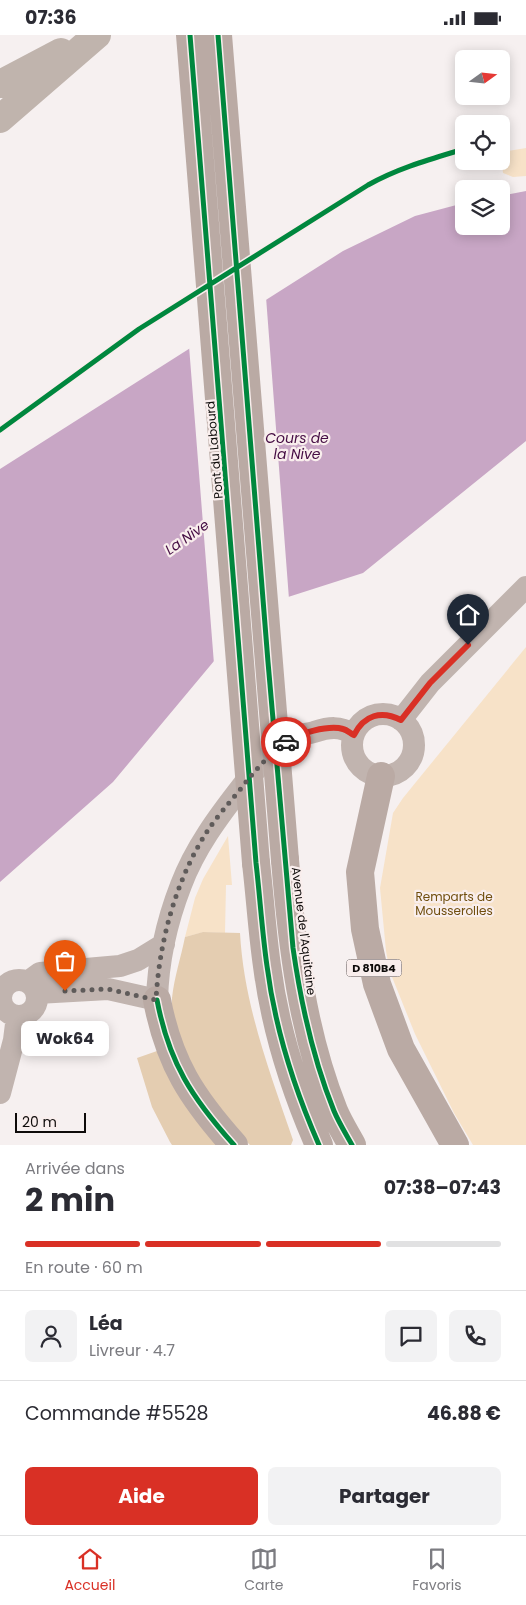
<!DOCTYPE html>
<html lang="fr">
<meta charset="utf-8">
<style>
:root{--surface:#fff;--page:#f2f2f3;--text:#2b2b33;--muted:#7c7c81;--line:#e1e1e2;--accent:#d93025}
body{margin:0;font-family:Poppins,sans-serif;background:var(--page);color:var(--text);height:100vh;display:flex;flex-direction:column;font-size:19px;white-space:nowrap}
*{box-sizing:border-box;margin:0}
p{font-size:16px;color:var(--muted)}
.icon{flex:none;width:28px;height:28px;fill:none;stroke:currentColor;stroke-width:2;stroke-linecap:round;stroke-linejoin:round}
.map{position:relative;height:1110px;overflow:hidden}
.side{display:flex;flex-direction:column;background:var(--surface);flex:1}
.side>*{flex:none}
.needle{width:32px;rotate:75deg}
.tools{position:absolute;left:455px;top:15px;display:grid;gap:10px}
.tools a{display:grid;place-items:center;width:55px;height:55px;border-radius:8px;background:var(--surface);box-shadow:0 2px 12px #0003;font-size:25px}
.scale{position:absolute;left:15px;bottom:12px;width:71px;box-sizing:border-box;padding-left:5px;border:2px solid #0e0b0a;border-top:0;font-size:14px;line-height:18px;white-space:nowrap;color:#0e0b0a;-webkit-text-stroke:4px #f9eeed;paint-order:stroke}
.pin{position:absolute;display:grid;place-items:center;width:42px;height:42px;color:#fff;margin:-51px -21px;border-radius:50% 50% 50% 0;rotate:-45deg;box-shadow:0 0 5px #0007}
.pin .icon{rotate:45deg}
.courier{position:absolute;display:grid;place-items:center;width:50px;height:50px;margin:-25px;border:4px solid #d93025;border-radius:50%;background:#fff;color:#222;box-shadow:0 1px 6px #0007}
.bubble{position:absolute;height:35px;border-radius:8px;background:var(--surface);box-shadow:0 2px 12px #0003;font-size:16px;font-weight:700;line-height:35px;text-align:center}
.overview em{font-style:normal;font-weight:700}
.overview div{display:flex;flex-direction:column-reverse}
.overview{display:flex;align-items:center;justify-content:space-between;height:85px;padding:0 25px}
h1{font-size:32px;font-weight:700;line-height:38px}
.bar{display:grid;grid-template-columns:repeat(4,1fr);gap:8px 5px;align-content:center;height:60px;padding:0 25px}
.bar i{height:6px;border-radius:4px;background:var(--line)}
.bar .active{background:var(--accent)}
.bar p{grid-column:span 4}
.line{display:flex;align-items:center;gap:12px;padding:0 25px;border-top:1px solid var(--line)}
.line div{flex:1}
.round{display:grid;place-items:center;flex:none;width:52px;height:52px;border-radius:8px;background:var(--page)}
.button{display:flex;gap:10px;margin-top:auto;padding:10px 25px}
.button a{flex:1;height:58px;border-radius:8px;background:var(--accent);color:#fff;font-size:20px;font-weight:700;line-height:58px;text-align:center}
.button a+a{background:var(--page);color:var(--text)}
.status{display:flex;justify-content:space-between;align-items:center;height:35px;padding:0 25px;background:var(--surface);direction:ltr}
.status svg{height:14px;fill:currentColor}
.menu{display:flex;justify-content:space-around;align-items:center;height:70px;border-top:1px solid var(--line);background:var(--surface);font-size:14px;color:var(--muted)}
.menu a{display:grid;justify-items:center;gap:2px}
.menu .active{color:var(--accent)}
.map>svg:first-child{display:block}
.green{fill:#f7e2c8}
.forest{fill:#e4cdb1}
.water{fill:#c8a6c5}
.pier{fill:#f6f0f0}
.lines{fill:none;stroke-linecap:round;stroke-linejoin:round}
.street{stroke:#c1b4af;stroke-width:22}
.secondary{stroke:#c0b4ad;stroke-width:28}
.primary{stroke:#baaaa4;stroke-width:28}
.primary-bridge{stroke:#baaaa4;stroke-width:28}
.cycleway-casing{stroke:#f9eeed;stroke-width:8}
.cycleway{stroke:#00873e;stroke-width:5}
.done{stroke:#5f5b5a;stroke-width:5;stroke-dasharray:0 9}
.route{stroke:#d93025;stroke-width:6}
.labels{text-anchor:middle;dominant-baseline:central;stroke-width:4.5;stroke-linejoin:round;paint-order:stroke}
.shield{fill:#f9eeed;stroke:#544f4e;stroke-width:1}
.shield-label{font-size:11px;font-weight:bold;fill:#0e0b0a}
.street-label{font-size:12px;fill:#0e0b0a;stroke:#f9eeed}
.park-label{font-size:12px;fill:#704e0e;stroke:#f9eeed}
.water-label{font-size:14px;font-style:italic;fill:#440c43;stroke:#f9eeed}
</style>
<div class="status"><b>07:36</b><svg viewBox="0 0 49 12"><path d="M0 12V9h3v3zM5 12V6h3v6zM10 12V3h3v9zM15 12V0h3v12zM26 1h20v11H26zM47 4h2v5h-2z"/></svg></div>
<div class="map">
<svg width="526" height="1110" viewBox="0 0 526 1110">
<rect width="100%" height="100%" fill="#f6f0f0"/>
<!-- green -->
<path class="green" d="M 526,113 L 526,141 L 513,142 L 503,138 L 501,117 Z
M 526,612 L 526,1110 L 473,1110 L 454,1078 L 415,999 L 390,937 L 386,916 L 380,853 L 393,778 L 403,763 Z
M 228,801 L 232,850 L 226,850 L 225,898 L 204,897 L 185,902 L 195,863 L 203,844 Z"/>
<!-- forest -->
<path class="forest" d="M 203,897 L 240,898 C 244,970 270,1038 293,1105 L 291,1110 L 250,1110 C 219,1080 169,1009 172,963 C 174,943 181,922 185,902 Z
M 157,1016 L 177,1057 L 224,1110 L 172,1110 L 170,1107 L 152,1072 L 137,1023 Z"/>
<!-- water -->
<path class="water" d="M 526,156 L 526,406 L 363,538 L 260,571 L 113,747 L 0,847 L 0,434 L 343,216 L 415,181 L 464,168 L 464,191 L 501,191 L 501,161 Z"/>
<!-- pier -->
<path class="pier" d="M 266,262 L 289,564 L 261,573 L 214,629 L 189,311 Z"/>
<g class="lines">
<!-- street -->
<path class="street" d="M352 710a31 31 0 1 1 62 0a31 31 0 1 1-62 0Z
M 401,685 L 430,648 L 526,552
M1 963a18 18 0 1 1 36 0a18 18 0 1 1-36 0Z
M 29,946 L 40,938 L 120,931 L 138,925 L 164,909
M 37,958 L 108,954 L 157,965 C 158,927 167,886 181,850 C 195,813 218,782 243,750 C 257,733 272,714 292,703 C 298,700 307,699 314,697 C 330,692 339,691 354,699
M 0,1058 L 14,1005 L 17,981"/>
<!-- secondary -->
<path class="secondary" d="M 0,49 L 61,17
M 0,84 L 97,0"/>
<!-- primary -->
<path class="primary" d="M 381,741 L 360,837 L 365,894 L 377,949 L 401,1014 L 455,1110
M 285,825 C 292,911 302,996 334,1076 C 339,1088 346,1099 352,1110
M 256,828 C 260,862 262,896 267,931 C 275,993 294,1053 319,1110
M 157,965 C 169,1028 192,1063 234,1110"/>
<!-- primary-bridge -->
<path class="primary-bridge" d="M 190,0 L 256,828
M 218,0 L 285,825"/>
<!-- cycleway casing -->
<g class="cycleway-casing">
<path id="cycleway" d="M 190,0 L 256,828 C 260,862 262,896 267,931 C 275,993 294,1053 319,1110
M 218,0 L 268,627 L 293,913 C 301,969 313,1024 334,1076 C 339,1088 346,1099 352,1110
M 0,395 L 139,294 L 368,150 C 398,133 431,124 464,114
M 157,965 C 169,1028 192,1063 234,1110"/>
</g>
<!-- cycleway -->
<use href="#cycleway" class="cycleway"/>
</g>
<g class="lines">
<!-- done -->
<path class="done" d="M 65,956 L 108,954 L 156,965 C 159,907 176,844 208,795 C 217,782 228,769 239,756 C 254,736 266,723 286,707"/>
<!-- route -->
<path class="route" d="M 286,707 C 298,698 329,690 343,694 C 347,695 350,698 354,700 C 364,680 381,675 401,685 L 430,648 L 468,610"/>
</g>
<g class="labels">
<!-- shield labels -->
<rect class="shield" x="346.5" y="924.5" width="55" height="17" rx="4"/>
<g class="shield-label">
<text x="374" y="933">D 810B4</text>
</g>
<!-- street labels -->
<g class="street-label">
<text transform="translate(214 415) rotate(-95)">Pont du Labourd</text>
<text transform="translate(304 896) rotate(83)">Avenue de l'Aquitaine</text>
</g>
<!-- park labels -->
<g class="park-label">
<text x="454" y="861">Remparts de<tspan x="454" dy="14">Mousserolles</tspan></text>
</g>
<!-- water labels -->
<g class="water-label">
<text x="297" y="403">Cours de<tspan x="297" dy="16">la Nive</tspan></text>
<text transform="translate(187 502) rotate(-35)">La Nive</text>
</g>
</g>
</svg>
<div class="tools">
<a><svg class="needle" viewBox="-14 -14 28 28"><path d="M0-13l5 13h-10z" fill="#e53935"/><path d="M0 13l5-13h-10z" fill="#7c7c81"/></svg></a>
<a><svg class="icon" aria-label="locate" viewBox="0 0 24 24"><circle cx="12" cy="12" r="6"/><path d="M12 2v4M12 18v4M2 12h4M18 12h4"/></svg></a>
<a><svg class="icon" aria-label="layers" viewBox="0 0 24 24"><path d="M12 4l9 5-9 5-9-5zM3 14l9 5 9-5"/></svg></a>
</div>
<div class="scale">20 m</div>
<div class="pin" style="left:65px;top:956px;background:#ea580c"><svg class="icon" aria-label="bag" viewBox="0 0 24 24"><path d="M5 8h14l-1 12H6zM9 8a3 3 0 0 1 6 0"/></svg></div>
<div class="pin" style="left:468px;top:610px;background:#1f2937"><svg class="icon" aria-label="home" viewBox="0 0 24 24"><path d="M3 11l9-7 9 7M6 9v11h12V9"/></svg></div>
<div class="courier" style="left:286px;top:707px"><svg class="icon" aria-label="car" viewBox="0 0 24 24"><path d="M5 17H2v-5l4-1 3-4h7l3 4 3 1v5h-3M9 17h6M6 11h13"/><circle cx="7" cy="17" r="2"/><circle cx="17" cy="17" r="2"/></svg></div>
<div class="bubble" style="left:21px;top:986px;width:88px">Wok64</div>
</div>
<section class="side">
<div class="overview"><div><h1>2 min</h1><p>Arrivée dans</p></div><em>07:38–07:43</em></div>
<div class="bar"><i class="active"></i><i class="active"></i><i class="active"></i><i></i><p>En route · 60 m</p></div>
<div class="line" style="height:90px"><a class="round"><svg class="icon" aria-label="person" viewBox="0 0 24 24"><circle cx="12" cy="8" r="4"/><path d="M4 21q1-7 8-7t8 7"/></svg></a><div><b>Léa</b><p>Livreur · 4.7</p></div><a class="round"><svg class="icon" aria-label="chat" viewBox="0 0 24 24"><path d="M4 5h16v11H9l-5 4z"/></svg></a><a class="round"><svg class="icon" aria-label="phone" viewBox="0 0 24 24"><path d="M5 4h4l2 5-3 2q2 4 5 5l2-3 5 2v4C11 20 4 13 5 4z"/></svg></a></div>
<div class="line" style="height:65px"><div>Commande #5528</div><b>46.88 €</b></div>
<div class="button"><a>Aide</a><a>Partager</a></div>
</section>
<nav class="menu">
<a class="active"><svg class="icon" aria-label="home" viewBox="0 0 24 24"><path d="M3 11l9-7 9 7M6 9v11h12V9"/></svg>Accueil</a>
<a><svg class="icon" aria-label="map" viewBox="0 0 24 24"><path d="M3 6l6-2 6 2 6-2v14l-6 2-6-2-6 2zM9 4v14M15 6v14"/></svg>Carte</a>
<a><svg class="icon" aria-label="saved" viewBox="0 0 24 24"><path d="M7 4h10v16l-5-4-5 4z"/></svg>Favoris</a>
</nav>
